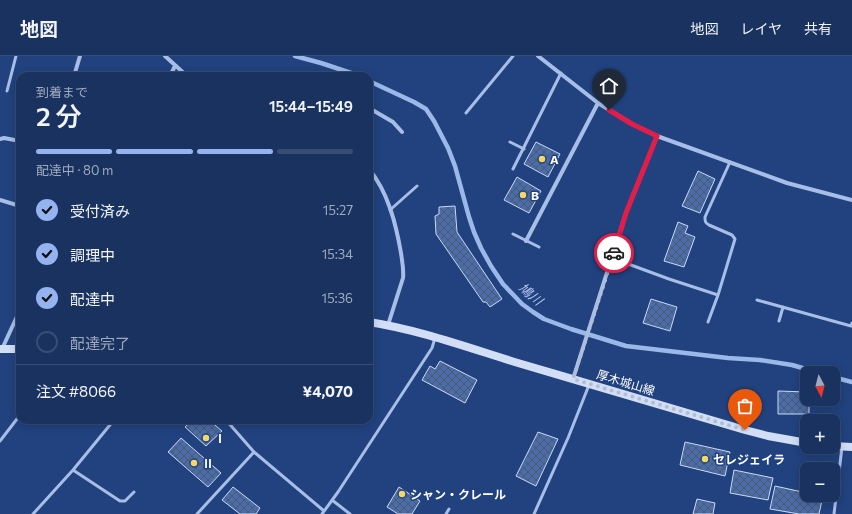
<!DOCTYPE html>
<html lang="ja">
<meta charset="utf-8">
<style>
:root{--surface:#19325f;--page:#223a65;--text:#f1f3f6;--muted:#9faabd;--line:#374d74;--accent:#95b2f1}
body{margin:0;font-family:Commissioner,"Noto Sans JP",sans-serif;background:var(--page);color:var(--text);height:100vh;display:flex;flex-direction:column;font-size:15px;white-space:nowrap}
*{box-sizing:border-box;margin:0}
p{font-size:13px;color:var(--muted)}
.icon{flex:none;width:22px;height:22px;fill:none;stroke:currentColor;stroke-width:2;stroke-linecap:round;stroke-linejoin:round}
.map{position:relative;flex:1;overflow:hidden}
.drawer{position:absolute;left:16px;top:16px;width:357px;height:352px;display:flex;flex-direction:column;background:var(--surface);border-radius:12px;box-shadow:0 2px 10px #0003,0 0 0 1px var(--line)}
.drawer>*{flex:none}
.needle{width:26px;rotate:173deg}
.tools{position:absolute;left:800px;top:310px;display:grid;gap:8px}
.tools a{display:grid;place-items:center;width:40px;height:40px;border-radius:8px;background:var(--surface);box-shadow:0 2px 10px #0003,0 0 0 1px var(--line);font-size:20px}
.pin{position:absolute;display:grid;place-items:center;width:34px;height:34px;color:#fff;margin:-41px -17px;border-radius:50% 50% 50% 0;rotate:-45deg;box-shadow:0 0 4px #0007}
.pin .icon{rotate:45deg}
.courier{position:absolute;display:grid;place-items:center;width:40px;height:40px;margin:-20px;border:3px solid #e11d48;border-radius:50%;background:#fff;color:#222;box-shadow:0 1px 5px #0007}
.overview em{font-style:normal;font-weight:600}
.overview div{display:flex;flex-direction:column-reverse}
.overview{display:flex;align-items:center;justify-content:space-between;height:68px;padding:0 20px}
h1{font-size:26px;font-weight:600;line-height:30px}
.bar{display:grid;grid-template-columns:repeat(4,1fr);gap:6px 4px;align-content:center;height:48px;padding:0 20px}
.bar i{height:5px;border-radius:3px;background:var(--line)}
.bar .selected{background:var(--accent)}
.bar p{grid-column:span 4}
.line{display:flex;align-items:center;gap:10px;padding:0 20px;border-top:1px solid var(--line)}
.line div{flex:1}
ol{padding:0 20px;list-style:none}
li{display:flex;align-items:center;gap:12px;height:44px}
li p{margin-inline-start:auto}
li .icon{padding:4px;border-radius:50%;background:var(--accent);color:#111;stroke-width:4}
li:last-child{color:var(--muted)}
li i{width:22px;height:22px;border:2px solid var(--line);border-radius:50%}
header{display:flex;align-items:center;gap:24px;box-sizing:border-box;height:56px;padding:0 20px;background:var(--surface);border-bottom:1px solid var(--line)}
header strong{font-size:19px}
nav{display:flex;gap:22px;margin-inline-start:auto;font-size:14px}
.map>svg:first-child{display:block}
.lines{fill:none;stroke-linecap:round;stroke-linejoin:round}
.stream{stroke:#9ab8e8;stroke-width:4.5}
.building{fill:url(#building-cross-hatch);stroke:#cadaf6}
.service{stroke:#a7bee7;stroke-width:3}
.minor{stroke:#a7bee7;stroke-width:4}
.secondary{stroke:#d1def6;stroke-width:8}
.done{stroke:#b1bdd2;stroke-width:4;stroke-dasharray:0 7.2}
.route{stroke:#e11d48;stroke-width:5}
.poi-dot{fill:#f3d768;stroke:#21427f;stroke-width:1.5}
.labels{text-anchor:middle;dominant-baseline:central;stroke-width:3;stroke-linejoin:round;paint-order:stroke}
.poi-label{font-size:12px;font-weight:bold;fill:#fff;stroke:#21427f;text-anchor:start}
.street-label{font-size:12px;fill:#fff;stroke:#21427f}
.water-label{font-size:13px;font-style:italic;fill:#b2c8ef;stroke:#21427f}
</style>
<header>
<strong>地図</strong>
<nav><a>地図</a><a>レイヤ</a><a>共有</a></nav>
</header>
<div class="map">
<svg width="852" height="458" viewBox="0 0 852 458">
<defs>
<pattern id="building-cross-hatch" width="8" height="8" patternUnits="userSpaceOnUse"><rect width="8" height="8" fill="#4a6ca9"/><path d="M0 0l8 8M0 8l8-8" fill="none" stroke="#4b5971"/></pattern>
</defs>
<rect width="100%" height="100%" fill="#21427f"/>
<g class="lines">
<!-- stream -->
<path class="stream" d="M 295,0 L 321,7 L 360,20
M 369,25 L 414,46 L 426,53 L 434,65 L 448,92 L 455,110 L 469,161 L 474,176 L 481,192 L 491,210 L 503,228 L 522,248 L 533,256 L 544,263 L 571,273 L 626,290 L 728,302 L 760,304 L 792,309 L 820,317
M 833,321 L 852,326"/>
</g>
<!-- building -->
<path class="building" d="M 536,86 L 560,98 L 548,121 L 524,108 Z
M 698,115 L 715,123 L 700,157 L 682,150 Z
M 517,121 L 541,135 L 529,157 L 504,144 Z
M 369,132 L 373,132 L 371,149 L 369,148 Z
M 455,150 L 457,176 L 502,243 L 490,251 L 486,246 L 483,246 L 436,178 L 435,160 L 439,158 L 439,151 Z
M 678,166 L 688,170 L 685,177 L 695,181 L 684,211 L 664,205 Z
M 651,243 L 677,251 L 670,275 L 643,267 Z
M 440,305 L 477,324 L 465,347 L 422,324 L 430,310 L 435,313 Z
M 778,335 L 807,336 L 807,343 L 809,343 L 809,358 L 778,358 Z
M 192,364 L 209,364 L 222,375 L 206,390 L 185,371 Z
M 538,376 L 558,383 L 536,430 L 516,420 Z
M 181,382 L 221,417 L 208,431 L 168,396 Z
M 685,386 L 730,396 L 725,420 L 680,409 Z
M 734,414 L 773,422 L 768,444 L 730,437 Z
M 775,430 L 807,437 L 807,439 L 823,440 L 819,458 L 799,458 L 770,453 Z
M 233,431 L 260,452 L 256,458 L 240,458 L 222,444 Z
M 399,431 L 420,445 L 412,458 L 398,458 L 387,451 Z
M 697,443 L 715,447 L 713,458 L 693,458 Z"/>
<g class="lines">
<!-- service -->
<path class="service" d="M 7,35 L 16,0
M 466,57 L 513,0
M 510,86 L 524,93
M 513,113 L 561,17
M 390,154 L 417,130
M 513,178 L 539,191
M 612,202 L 669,223 L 718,239 L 735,183 L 732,179 L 709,169 C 705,167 705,165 705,161 L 730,106
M 757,244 L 851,270 L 852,267
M 779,265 L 783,251
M 708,266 L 718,239
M 226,364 L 254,396 L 324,455
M 0,385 L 20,359
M 73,414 L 120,445 L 125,445 L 134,436
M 332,444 L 350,458
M 33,458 L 73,414 L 114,364
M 197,458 L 254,396
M 322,458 L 338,436 L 432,292 L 435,282
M 446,458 L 449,453
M 534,458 L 568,382 L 589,329
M 834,458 L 842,391"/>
<!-- minor -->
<path class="minor" d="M 165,0 L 187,20
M 538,0 L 598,47 L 632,68 L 657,80 L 787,127 L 852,144
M 74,20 L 80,0
M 170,20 L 175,10
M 369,52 L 393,66 L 402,76
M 0,83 L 4,82 L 20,85
M 369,113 C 388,136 396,168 401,197 C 402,205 404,213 403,222 L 388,269
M 0,144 L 20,150
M 20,160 L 18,167 L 18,173 L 20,175
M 526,185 L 598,47
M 2,293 L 20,254
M 573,323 L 626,157 L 657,80"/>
<!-- secondary -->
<path class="secondary" d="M 369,266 C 420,274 469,292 518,307 C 594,329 670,352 745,374 L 768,380 L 807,387
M 0,293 L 20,293
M 833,390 L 852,391"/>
</g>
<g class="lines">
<!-- done -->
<path class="done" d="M 614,197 L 573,323 L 745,374"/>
<!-- route -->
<path class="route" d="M 609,54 L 632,68 L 657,80 L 626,157 L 614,197"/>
</g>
<!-- markers -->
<g class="poi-dot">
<circle cx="542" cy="103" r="4"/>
<circle cx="523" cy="139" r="4"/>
<circle cx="206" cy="382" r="4"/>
<circle cx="705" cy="403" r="4"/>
<circle cx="194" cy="407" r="4"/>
<circle cx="402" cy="438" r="4"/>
</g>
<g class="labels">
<!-- poi labels -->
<g class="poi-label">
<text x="550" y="103">A</text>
<text x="531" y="139">B</text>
<text x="214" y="382">Ⅰ</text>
<text x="713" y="403">セレジェイラ</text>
<text x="202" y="407">Ⅱ</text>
<text x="410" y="438">シャン・クレール</text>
</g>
<!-- street labels -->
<g class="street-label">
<text transform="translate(626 326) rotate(17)">厚木城山線</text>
</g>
<!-- water labels -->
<g class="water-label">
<text transform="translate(531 238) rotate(40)">鳩川</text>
</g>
</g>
</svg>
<div class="tools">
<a><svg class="needle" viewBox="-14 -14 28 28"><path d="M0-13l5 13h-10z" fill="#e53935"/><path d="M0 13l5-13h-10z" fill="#9faabd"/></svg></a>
<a>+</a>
<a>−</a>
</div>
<div class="pin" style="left:745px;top:374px;background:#ea580c"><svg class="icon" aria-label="bag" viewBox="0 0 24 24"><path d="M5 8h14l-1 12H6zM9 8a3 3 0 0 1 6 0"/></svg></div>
<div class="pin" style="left:609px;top:54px;background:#1f2937"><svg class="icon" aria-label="home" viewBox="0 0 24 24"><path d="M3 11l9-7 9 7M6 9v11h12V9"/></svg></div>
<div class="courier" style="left:614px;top:197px"><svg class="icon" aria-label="car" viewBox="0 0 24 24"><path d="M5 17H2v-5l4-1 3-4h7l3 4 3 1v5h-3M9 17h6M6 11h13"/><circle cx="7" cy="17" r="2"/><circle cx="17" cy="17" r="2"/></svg></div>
<section class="drawer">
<div class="overview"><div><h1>2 分</h1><p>到着まで</p></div><em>15:44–15:49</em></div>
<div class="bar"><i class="selected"></i><i class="selected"></i><i class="selected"></i><i></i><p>配達中 · 80 m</p></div>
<ol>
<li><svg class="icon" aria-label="check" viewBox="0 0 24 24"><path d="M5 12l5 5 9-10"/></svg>受付済み<p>15:27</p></li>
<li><svg class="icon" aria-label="check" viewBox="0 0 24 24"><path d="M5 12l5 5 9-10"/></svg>調理中<p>15:34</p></li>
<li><svg class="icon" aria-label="check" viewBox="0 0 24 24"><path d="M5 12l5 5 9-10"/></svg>配達中<p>15:36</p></li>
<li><i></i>配達完了</li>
</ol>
<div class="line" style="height:52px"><div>注文 #8066</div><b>¥4,070</b></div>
</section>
</div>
